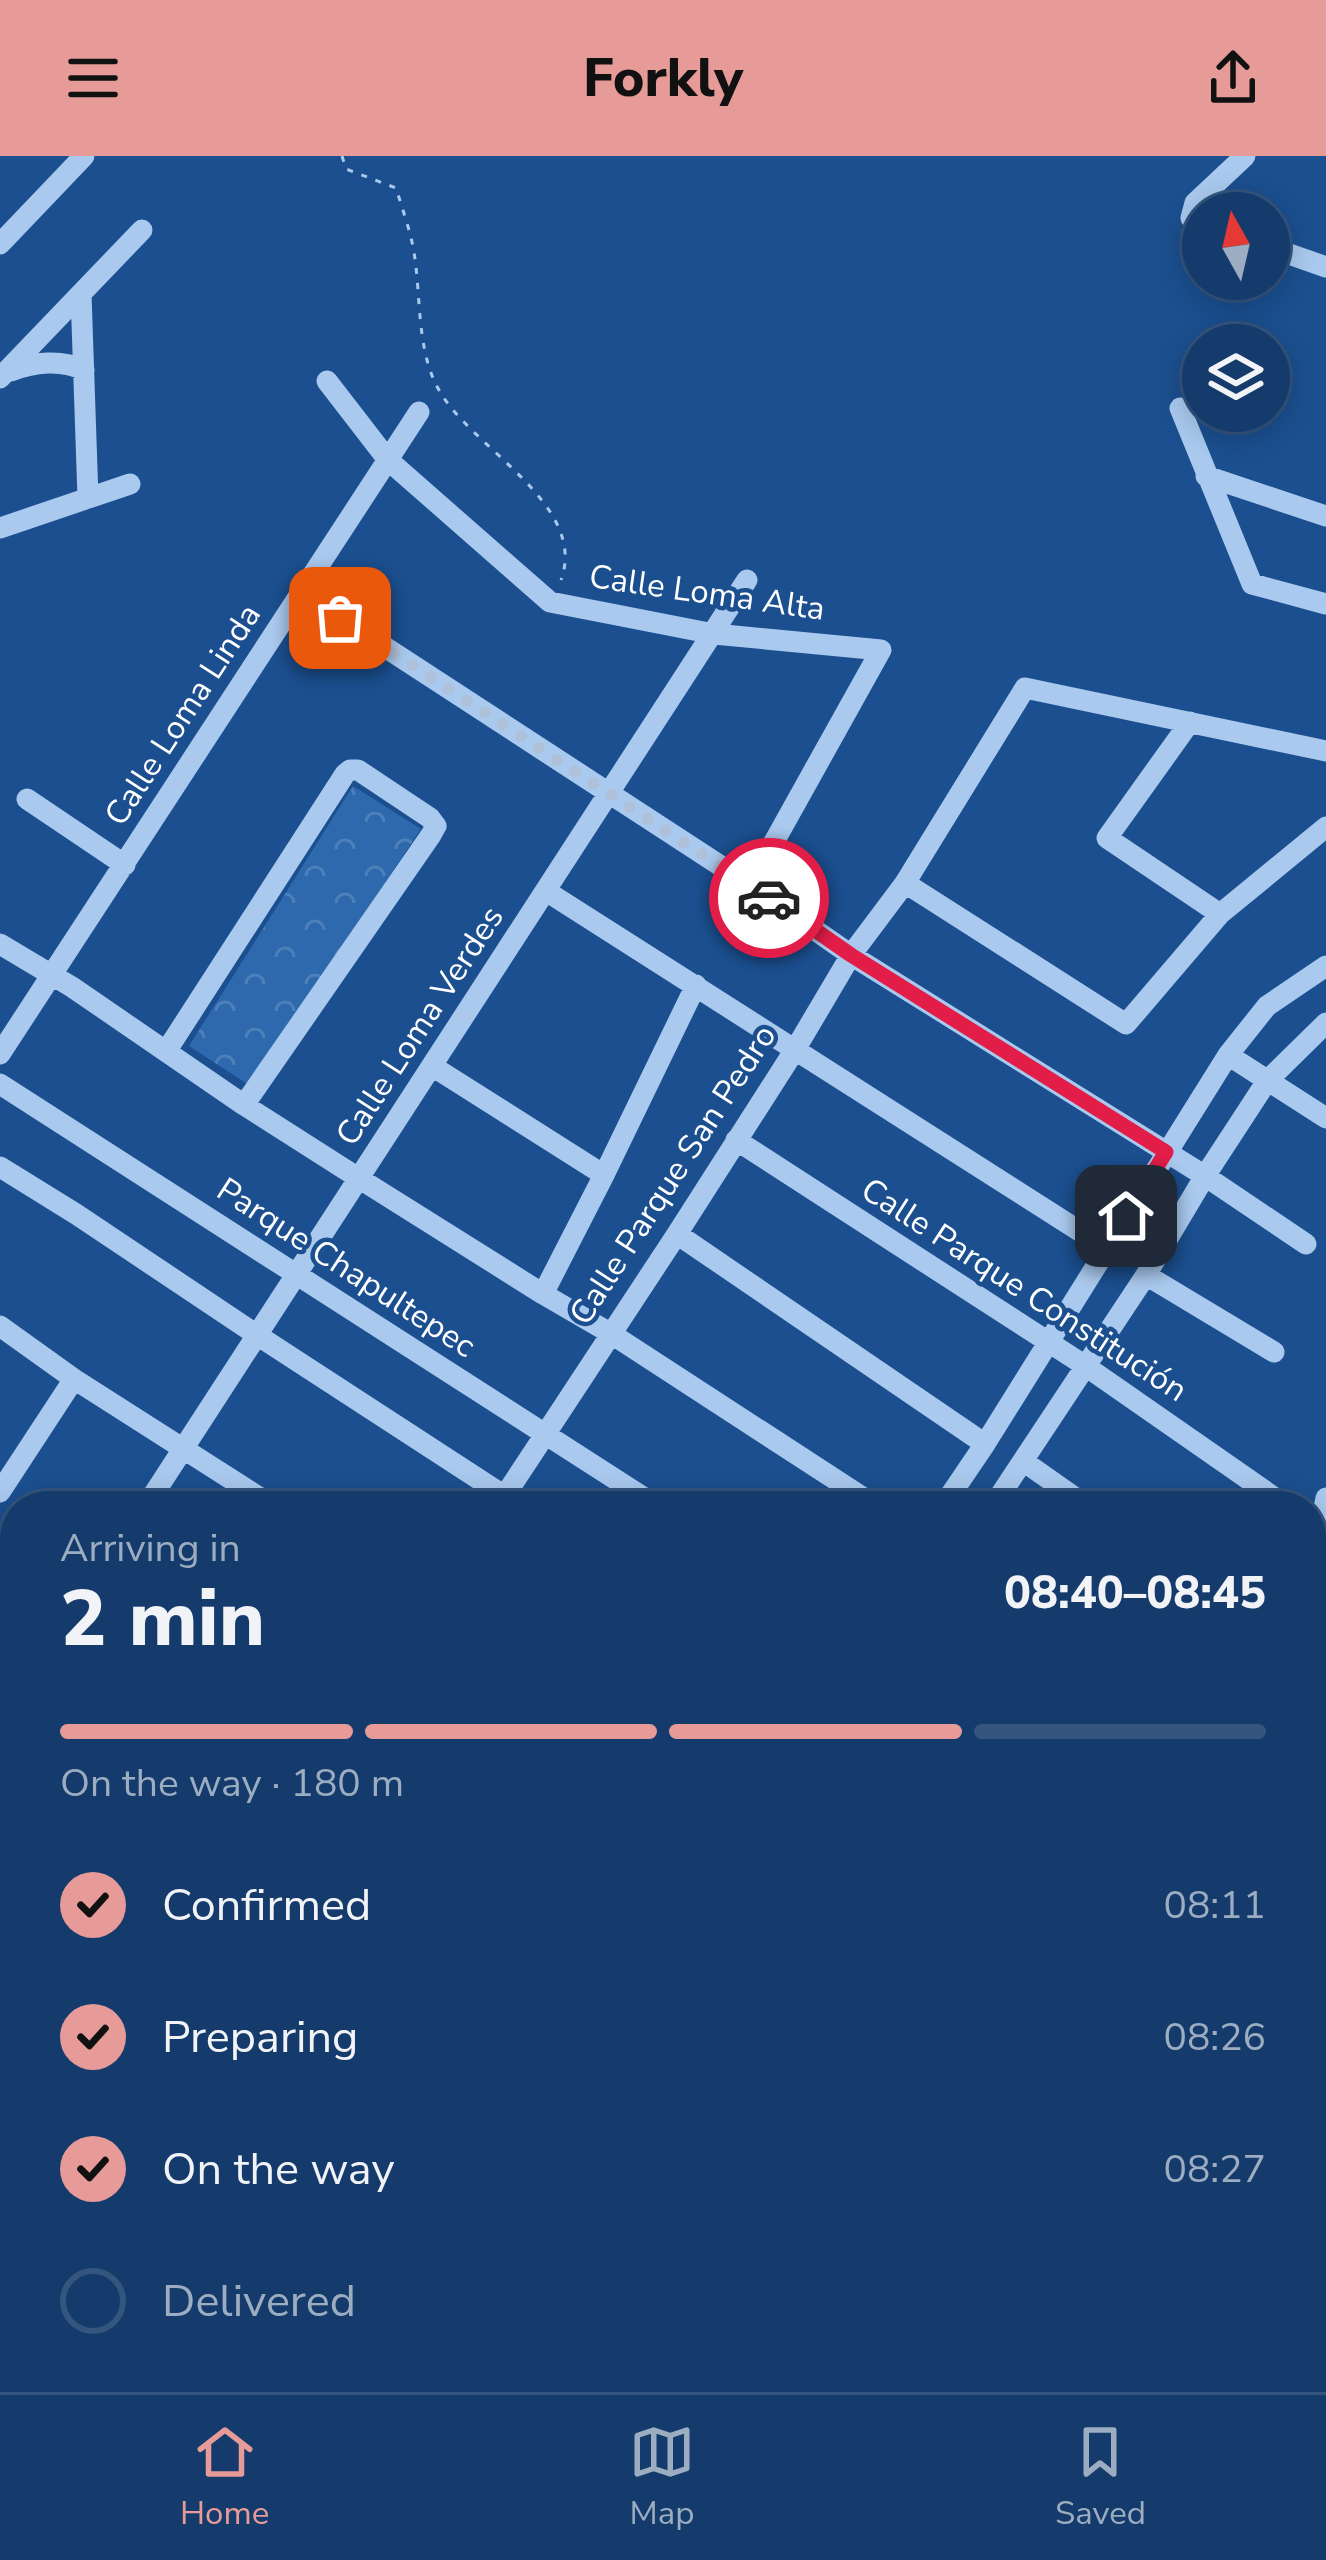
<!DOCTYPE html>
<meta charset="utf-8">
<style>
:root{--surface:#143b6b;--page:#1d4271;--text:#f1f3f6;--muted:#9dadc1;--line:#33557e;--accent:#e69b98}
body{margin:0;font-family:"Nunito Sans",sans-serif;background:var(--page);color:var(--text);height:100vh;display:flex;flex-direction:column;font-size:45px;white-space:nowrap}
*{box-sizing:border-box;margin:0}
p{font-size:39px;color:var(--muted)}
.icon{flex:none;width:66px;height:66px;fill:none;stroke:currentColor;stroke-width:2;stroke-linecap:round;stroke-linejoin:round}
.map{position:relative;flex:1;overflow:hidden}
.details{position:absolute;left:0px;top:1335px;width:1326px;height:903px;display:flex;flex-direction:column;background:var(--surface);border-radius:48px 48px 0 0;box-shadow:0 6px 30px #0003,0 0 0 3px var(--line)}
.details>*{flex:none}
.needle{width:78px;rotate:352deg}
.controls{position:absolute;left:1182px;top:36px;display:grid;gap:24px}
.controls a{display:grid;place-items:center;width:108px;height:108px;border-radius:50%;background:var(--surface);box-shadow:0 6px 30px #0003,0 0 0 3px var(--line);font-size:60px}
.pin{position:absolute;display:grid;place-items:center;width:102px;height:102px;color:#fff;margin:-51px;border-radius:24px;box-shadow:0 6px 18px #0006}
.courier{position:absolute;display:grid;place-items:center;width:120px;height:120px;margin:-60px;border:9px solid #e11d48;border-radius:50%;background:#fff;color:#222;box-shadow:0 3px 15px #0007}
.headline em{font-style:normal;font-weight:800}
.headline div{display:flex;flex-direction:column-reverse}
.headline{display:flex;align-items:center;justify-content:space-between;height:204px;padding:0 60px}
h1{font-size:78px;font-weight:800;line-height:90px}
.bar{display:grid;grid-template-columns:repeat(4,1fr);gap:18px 12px;align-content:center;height:144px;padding:0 60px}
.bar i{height:15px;border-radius:9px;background:var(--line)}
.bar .active{background:var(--accent)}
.bar p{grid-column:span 4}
ol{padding:0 60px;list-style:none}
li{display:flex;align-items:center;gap:36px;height:132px}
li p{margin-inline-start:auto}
li .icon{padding:12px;border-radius:50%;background:var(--accent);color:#111;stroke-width:4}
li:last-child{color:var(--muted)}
li i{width:66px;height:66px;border:6px solid var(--line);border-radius:50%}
header{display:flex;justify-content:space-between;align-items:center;height:156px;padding:0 60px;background:var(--accent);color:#111;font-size:54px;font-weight:800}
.menu{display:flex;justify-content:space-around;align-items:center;height:168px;border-top:3px solid var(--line);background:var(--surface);font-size:33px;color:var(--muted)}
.menu a{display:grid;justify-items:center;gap:6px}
.menu .active{color:var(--accent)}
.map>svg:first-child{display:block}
.grass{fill:url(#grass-dots)}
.forest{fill:url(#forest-crowns)}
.water{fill:url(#water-rules);stroke:#9cc4f0;stroke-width:3}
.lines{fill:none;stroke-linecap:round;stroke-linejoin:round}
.path{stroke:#a9c9ee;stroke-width:3;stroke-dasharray:6 9;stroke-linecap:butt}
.minor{stroke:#a9c9ee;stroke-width:21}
.major{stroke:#f0f6ff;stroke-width:24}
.rail{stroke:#fff;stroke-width:6;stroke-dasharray:21 9;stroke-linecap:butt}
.done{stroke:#afc1d8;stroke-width:12;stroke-dasharray:0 21.6}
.route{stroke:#e11d48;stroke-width:15}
.labels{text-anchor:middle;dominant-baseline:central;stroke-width:9;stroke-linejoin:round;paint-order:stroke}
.street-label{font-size:33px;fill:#fff;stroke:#1b4f8f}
</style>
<header><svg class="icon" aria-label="menu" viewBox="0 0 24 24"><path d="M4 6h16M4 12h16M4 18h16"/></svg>Forkly<svg class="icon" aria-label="share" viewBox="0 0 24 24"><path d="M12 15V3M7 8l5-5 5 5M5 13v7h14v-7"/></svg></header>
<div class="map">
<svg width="1326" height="2236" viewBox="0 0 1326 2236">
<defs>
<pattern id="grass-dots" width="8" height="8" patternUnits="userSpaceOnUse" patternTransform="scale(3)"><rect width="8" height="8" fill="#2e69ad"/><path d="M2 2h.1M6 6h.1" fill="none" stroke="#4d80b9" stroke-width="1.8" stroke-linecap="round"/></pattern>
<pattern id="forest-crowns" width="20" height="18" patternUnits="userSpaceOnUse" patternTransform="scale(3)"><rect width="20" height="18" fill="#2e69ad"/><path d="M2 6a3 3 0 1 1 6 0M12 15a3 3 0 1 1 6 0" fill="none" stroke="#4d80b9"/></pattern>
<pattern id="water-rules" width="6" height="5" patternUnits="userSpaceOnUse" patternTransform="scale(3)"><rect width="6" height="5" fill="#3c6290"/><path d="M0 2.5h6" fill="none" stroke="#597aa1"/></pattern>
</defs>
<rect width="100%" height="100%" fill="#1b4f8f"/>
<!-- grass -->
<path class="grass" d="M 0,1603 L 15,1608 L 15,1718 L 0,1714 Z
M 0,1734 L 15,1739 L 15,1894 L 0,1888 Z
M 0,1962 L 15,1967 L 15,2020 L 0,2015 Z
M 1311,2009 L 1326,2013 L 1326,2117 L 1311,2114 Z
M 0,2113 L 15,2118 L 15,2194 L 12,2194 L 5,2215 L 0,2213 Z
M 1311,2125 L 1326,2129 L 1326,2236 L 1020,2236 L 981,2223 L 1311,2223 Z
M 68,2223 L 290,2223 L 285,2236 L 74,2236 L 64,2233 Z
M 627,2223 L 782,2223 L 820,2236 L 635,2236 Z"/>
<!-- forest -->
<path class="forest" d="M 353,630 L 421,673 L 249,929 L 189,890 Z"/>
<!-- water -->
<path class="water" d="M 0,1889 L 15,1894 L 15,1967 L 0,1962 Z
M 782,2223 L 981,2223 L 1020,2236 L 820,2236 Z"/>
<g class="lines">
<!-- path -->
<path class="path" d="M 342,0 L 346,13 L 396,32 C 403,55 412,79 415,103 C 421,147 417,201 442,239 C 477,295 588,350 561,424
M 0,1830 L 15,1835
M 1311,1962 L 1326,1954
M 0,2024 L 15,2029"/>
<!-- minor -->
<path class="minor" d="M 1203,67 L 1191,62 L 1195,47 L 1245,0
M 0,88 L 84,0
M 1269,91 L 1326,111
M 81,138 L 88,342
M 11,215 C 34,206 61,203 84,214
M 0,222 L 142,74
M 327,225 L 388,304 L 550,446 L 714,478 L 881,494 L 750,729
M 1180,252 L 1252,428 L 1326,448
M 1206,320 L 1326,360
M 0,372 L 130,328
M 302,437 L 750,729 L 851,799 L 1205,1020 L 1306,1088
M 1190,566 L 1107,682 L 1220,758
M 1326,595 L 1025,532 L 905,727 L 1126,868 L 1220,758 L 1326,671
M 27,643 L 125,709
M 546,735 L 1106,1092
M 0,788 L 72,831 L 244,949 L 360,1023 L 543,1138 L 610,1177 L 876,1350
M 167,894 L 345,618 L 350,614 L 358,614 L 430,662 L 436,670 L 431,679 L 244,949
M 0,898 L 419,256
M 1228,899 L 1326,962
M 432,910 L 604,1019
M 0,928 L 657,1350
M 736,984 L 1084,1209 L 1275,1342 L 1273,1350
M 0,1011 L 76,1058 L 257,1179 L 520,1350
M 677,1078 L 985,1288
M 1146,1119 L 1274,1196
M 543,1138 L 604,1019 L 696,829
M 0,1170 L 74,1223 L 273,1350
M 1023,1305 L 1087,1350
M 0,1336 L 74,1223
M 146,1350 L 747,424
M 498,1350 L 677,1078 L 796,892 L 851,799 L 905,727
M 943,1350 L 985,1288 L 1228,899 L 1267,850 L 1326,810
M 993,1350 L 1146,1119 L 1205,1020 L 1267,925 L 1326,867
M 1311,1415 L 1326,1342
M 0,1477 L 15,1483
M 1311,1487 L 1326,1498
M 0,1579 L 15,1557
M 1311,1638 L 1326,1648
M 1311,1775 L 1326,1783
M 1311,1856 L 1326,1865
M 1311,2193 L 1326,2198
M 1192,2223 L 1201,2226
M 587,2236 L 590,2223
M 611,2236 L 615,2223"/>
<!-- major -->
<path class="major" d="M 0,2051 L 15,2056
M 0,2093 L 15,2098
M 372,2223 L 410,2236
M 498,2223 L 536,2236"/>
<!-- rail -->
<path class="rail" d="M 0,1716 L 15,1721
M 1311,2117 L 1326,2121"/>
</g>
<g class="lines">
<!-- done -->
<path class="done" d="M 340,462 L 769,742"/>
<!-- route -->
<path class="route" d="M 769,742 L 851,799 L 1166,996 L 1126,1060"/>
</g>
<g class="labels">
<!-- street labels -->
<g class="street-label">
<text transform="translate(707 437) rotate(8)">Calle Loma Alta</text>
<text transform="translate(183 559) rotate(-57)">Calle Loma Linda</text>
<text transform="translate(420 870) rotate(-57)">Calle Loma Verdes</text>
<text transform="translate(673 1019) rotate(-57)">Calle Parque San Pedro</text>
<text transform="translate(346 1112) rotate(33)">Parque Chapultepec</text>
<text transform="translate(1024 1134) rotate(33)">Calle Parque Constitución</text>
</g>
</g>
</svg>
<div class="controls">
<a><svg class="needle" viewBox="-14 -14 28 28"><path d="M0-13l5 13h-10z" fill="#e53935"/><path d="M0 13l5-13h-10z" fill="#9dadc1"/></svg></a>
<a><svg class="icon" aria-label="layers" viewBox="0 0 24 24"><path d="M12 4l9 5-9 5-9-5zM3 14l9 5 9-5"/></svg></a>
</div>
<div class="pin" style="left:340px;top:462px;background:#ea580c"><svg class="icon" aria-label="bag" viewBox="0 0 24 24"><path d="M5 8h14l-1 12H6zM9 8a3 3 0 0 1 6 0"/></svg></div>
<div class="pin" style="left:1126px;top:1060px;background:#1f2937"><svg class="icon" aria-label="home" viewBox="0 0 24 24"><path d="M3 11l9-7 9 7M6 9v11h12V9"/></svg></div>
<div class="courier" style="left:769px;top:742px"><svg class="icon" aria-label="car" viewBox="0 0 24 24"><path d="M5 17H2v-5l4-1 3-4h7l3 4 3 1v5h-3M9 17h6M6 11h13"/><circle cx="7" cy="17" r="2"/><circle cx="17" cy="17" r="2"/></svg></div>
<section class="details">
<div class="headline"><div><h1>2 min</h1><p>Arriving in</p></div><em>08:40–08:45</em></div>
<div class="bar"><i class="active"></i><i class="active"></i><i class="active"></i><i></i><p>On the way · 180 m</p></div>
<ol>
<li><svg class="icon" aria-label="check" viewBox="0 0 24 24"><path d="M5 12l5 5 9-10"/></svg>Confirmed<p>08:11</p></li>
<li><svg class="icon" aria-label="check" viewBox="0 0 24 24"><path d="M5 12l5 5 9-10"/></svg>Preparing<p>08:26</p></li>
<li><svg class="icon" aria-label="check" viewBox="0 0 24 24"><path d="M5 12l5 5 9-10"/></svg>On the way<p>08:27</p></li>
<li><i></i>Delivered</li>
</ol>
</section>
</div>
<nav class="menu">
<a class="active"><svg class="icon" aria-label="home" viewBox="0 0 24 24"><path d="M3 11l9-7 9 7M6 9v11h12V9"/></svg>Home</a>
<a><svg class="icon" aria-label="map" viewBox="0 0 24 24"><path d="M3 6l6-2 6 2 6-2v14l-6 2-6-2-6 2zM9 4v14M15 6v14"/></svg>Map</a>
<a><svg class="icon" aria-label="saved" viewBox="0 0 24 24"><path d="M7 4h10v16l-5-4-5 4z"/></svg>Saved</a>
</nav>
